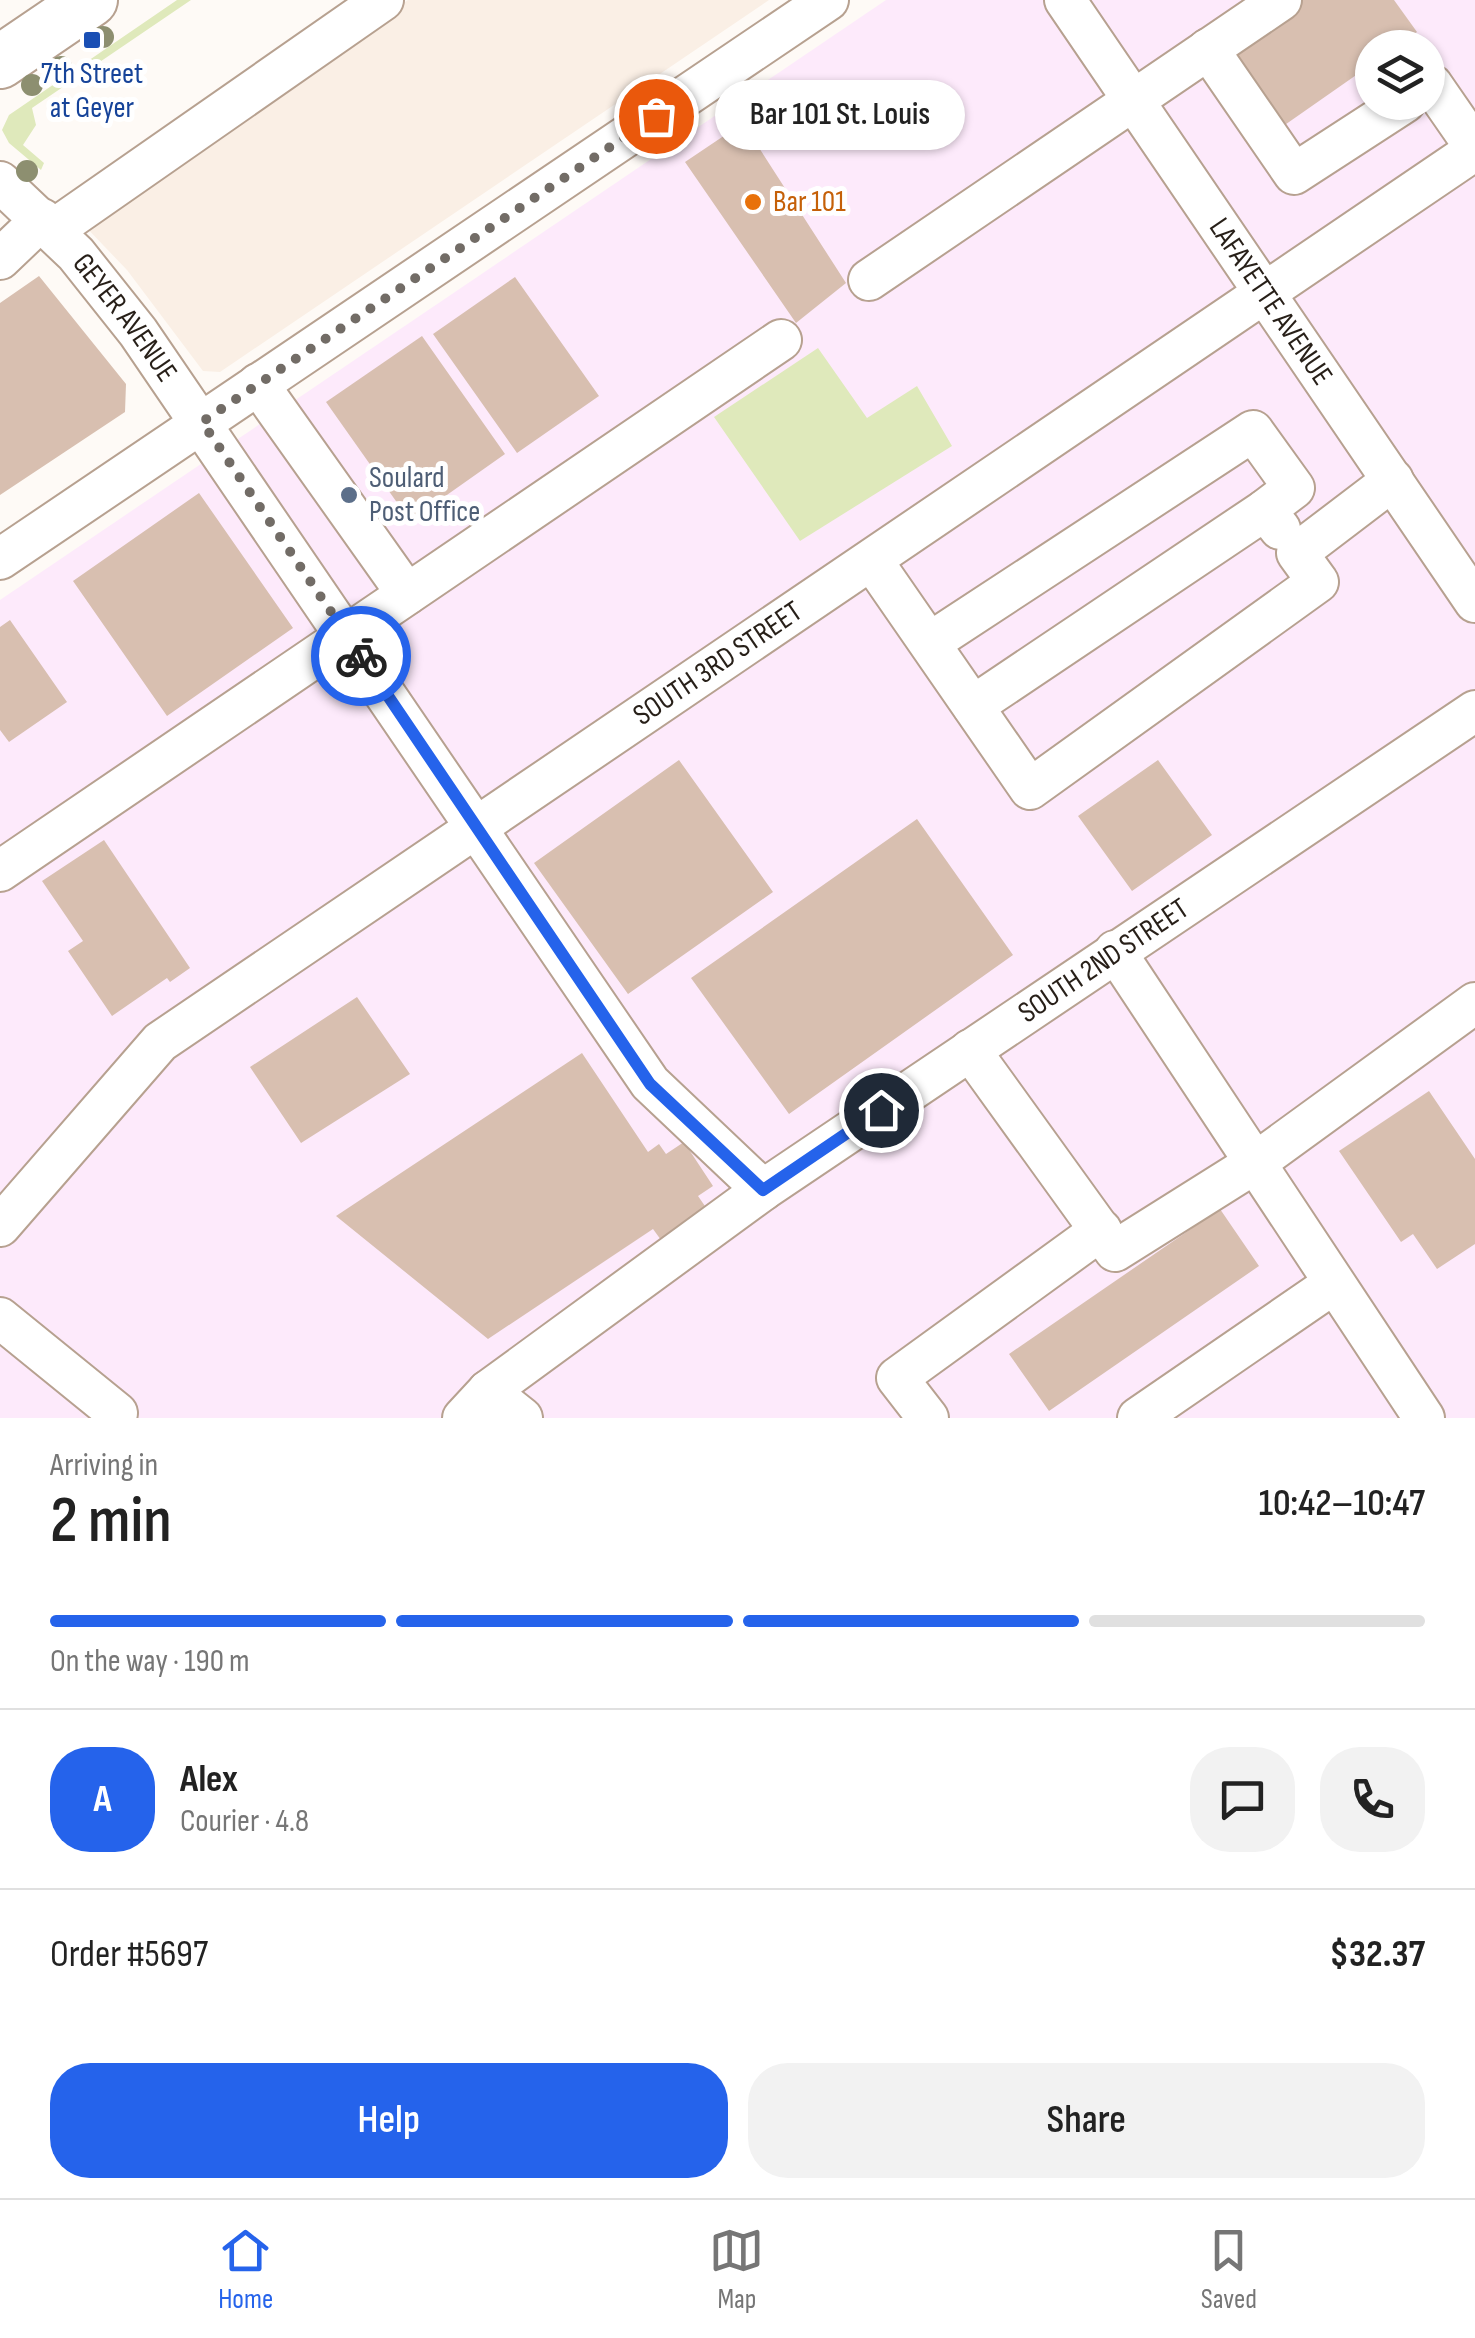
<!DOCTYPE html>
<meta charset="utf-8">
<style>
:root{--surface:#fff;--page:#f2f2f2;--text:#222;--muted:#767676;--line:#e0e0e0;--accent:#2563eb}
body{margin:0;font-family:"Sofia Sans Condensed",sans-serif;background:var(--page);color:var(--text);height:100vh;display:flex;flex-direction:column;font-size:38px;white-space:nowrap}
*{box-sizing:border-box;margin:0}
p{font-size:32px;color:var(--muted)}
.icon{flex:none;width:55px;height:55px;fill:none;stroke:currentColor;stroke-width:2;stroke-linecap:round;stroke-linejoin:round}
.map{position:relative;height:1418px;overflow:hidden}
.details{display:flex;flex-direction:column;background:var(--surface);flex:1}
.details>*{flex:none}
.controls{position:absolute;left:1355px;top:30px;display:grid;gap:20px}
.controls a{display:grid;place-items:center;width:90px;height:90px;border-radius:50%;background:var(--surface);box-shadow:0 2px 8px #0004;font-size:50px}
.pin{position:absolute;display:grid;place-items:center;width:85px;height:85px;color:#fff;margin:-42px;border:5px solid #fff;border-radius:50%;box-shadow:0 2px 10px #0007}
.courier{position:absolute;display:grid;place-items:center;width:100px;height:100px;margin:-50px;border:8px solid #2563eb;border-radius:50%;background:#fff;color:#222;box-shadow:0 2px 12px #0007}
.bubble{position:absolute;height:70px;border-radius:35px;background:var(--surface);box-shadow:0 2px 8px #0004;font-size:32px;font-weight:600;line-height:70px;text-align:center}
.summary em{font-style:normal;font-weight:600}
.summary div{display:flex;flex-direction:column-reverse}
.summary{display:flex;align-items:center;justify-content:space-between;height:170px;padding:0 50px}
h1{font-size:65px;font-weight:600;line-height:75px}
.bar{display:grid;grid-template-columns:repeat(4,1fr);gap:15px 10px;align-content:center;height:120px;padding:0 50px}
.bar i{height:12px;border-radius:8px;background:var(--line)}
.bar .selected{background:var(--accent)}
.bar p{grid-column:span 4}
.line{display:flex;align-items:center;gap:25px;padding:0 50px;border-top:2px solid var(--line)}
.line div{flex:1}
.round{display:grid;place-items:center;flex:none;width:105px;height:105px;border-radius:40px;background:var(--page)}
.primary-button{display:flex;gap:20px;margin-top:auto;padding:20px 50px}
.primary-button a{flex:1;height:115px;border-radius:40px;background:var(--accent);color:#fff;font-size:40px;font-weight:600;line-height:115px;text-align:center}
.primary-button a+a{background:var(--page);color:var(--text)}
.tab-bar{display:flex;justify-content:space-around;align-items:center;height:140px;border-top:2px solid var(--line);background:var(--surface);font-size:28px;color:var(--muted)}
.tab-bar a{display:grid;justify-items:center;gap:5px}
.tab-bar .selected{color:var(--accent)}
.map>svg:first-child{display:block}
.built{fill:#faefe5}
.industrial{fill:#fdeafb;fill-rule:evenodd}
.green{fill:#dfe9bb}
.building{fill:#d8bfb0}
.lines{fill:none;stroke-linecap:round;stroke-linejoin:round}
.minor-casing{stroke:#b7a190;stroke-width:44}
.major-casing{stroke:#b7a190;stroke-width:56}
.minor{stroke:#fff;stroke-width:40}
.major{stroke:#fff;stroke-width:52}
.tree{fill:#8d8f70}
.done{stroke:#726c66;stroke-width:10;stroke-dasharray:0 18}
.route{stroke:#2563eb;stroke-width:12}
.transit-dot{fill:#1a4fb4;stroke:#fff;stroke-width:4}
.food-dot{fill:#e8710a;stroke:#fff;stroke-width:4}
.service-dot{fill:#5c6f8a;stroke:#fff;stroke-width:4}
.labels{text-anchor:middle;dominant-baseline:central;stroke-width:10;stroke-linejoin:round;paint-order:stroke}
.transit-label{font-size:30px;fill:#164399;stroke:#fff}
.food-label{font-size:30px;fill:#c56008;stroke:#fff;text-anchor:start}
.street-label{font-size:30px;fill:#271f18;stroke:#fff}
.service-label{font-size:30px;fill:#4e5e75;stroke:#fff;text-anchor:start}
</style>
<div class="map">
<svg width="1475" height="1418" viewBox="0 0 1475 1418">
<rect width="100%" height="100%" fill="#fefaf6"/>
<!-- built -->
<path class="built" d="M 408,0 L 769,0 L 220,372 L 203,371 L 127,270 L 81,222 Z"/>
<!-- industrial -->
<path class="industrial" d="M 886,0 L 1475,0 L 1475,1418 L 0,1418 L 0,600 ZM 1372,48 L 1428,48 L 1428,102 L 1372,102 Z"/>
<!-- green -->
<path class="green" d="M 177,0 L 191,0 L 32,108 L 36,125 L 23,145 L 44,163 L 41,170 L 9,143 L 2,130 L 9,115 Z
M 818,348 L 867,418 L 917,386 L 952,446 L 800,541 L 714,417 Z"/>
<!-- building -->
<path class="building" d="M 1302,0 L 1394,0 L 1417,32 L 1394,48 L 1372,48 L 1372,64 L 1279,129 L 1226,53 Z
M 743,123 L 846,283 L 796,323 L 685,162 Z
M 39,276 L 126,384 L 125,412 L 0,495 L 0,303 Z
M 515,277 L 599,396 L 517,453 L 433,334 Z
M 422,336 L 505,454 L 410,521 L 326,402 Z
M 199,493 L 293,628 L 167,716 L 73,581 Z
M 10,620 L 67,702 L 9,742 L 0,730 L 0,627 Z
M 679,760 L 773,892 L 628,994 L 534,863 Z
M 1158,760 L 1212,835 L 1132,891 L 1078,816 Z
M 917,819 L 1013,955 L 789,1114 L 691,978 Z
M 104,840 L 190,968 L 170,982 L 167,978 L 112,1016 L 68,951 L 83,941 L 42,881 Z
M 357,997 L 410,1074 L 301,1143 L 250,1067 Z
M 582,1053 L 648,1152 L 659,1144 L 666,1154 L 684,1142 L 713,1186 L 698,1196 L 707,1209 L 661,1240 L 653,1229 L 488,1339 L 336,1216 Z
M 1429,1091 L 1475,1159 L 1475,1244 L 1437,1269 L 1413,1234 L 1401,1242 L 1339,1151 Z
M 1220,1209 L 1259,1266 L 1049,1411 L 1009,1354 Z"/>
<g class="lines">
<!-- minor casing -->
<g class="minor-casing">
<g id="minor">
<path id="s1" d="M 1065,0 L 1475,602"/>
<path d="M 1208,49 L 1294,174 L 1405,102"/>
<path d="M 1428,88 L 1432,85 L 1475,147"/>
<path id="s2" d="M 0,182 L 76,254 L 138,332 L 650,1083 L 763,1190"/>
<path d="M 53,230 L 383,0"/>
<path d="M 0,259 L 42,219"/>
<path d="M 869,280 L 1281,0"/>
<path d="M 258,384 L 407,594"/>
<path d="M 0,559 L 828,0"/>
<path d="M 873,562 L 1030,789 L 1318,582 L 1297,553 L 1393,480"/>
<path d="M 931,642 L 1253,431 L 1294,488 L 1265,510"/>
<path d="M 973,706 L 1265,510 L 1280,529"/>
<path d="M 0,871 L 781,340"/>
<path d="M 1115,951 L 1424,1418"/>
<path d="M 970,1050 L 1115,1251 L 1255,1163 L 1475,1003"/>
<path id="s3" d="M 0,1226 L 160,1042 L 1475,150"/>
<path d="M 0,1318 L 117,1413"/>
<path d="M 488,1391 L 522,1418"/>
<path id="s4" d="M 463,1418 L 488,1391 L 763,1190 L 1475,711"/>
<path d="M 928,1418 L 897,1378 L 1101,1230"/>
<path d="M 1138,1418 L 1333,1284"/>
</g>
</g>
<!-- major casing -->
<g class="major-casing">
<path id="major" d="M 0,62 L 91,0"/>
</g>
<!-- minor -->
<use href="#minor" class="minor"/>
<!-- major -->
<use href="#major" class="major"/>
</g>
<!-- trees -->
<g class="tree">
<circle cx="103" cy="37" r="11"/>
<circle cx="61" cy="67" r="11"/>
<circle cx="32" cy="85" r="11"/>
<circle cx="27" cy="171" r="11"/>
</g>
<g class="lines">
<!-- done -->
<path class="done" d="M 361,656 L 202,422 L 656,116"/>
<!-- route -->
<path class="route" d="M 361,656 L 650,1084 L 763,1190 L 881,1110"/>
</g>
<!-- markers -->
<rect class="transit-dot" x="82" y="30" width="20" height="20" rx="5"/>
<circle class="food-dot" cx="753" cy="202" r="10"/>
<circle class="service-dot" cx="349" cy="495" r="10"/>
<g class="labels">
<!-- transit labels -->
<g class="transit-label">
<text x="92" y="74">7th Street<tspan x="92" dy="34">at Geyer</tspan></text>
</g>
<!-- food labels -->
<g class="food-label">
<text x="773" y="202">Bar 101</text>
</g>
<!-- street labels -->
<g class="street-label">
<text stroke="none"><textPath href="#s1" startOffset="365">LAFAYETTE AVENUE</textPath></text>
<text stroke="none"><textPath href="#s2" startOffset="185">GEYER AVENUE</textPath></text>
<text stroke="none"><textPath href="#s3" startOffset="918">SOUTH 3RD STREET</textPath></text>
<text stroke="none"><textPath href="#s4" startOffset="788">SOUTH 2ND STREET</textPath></text>
</g>
<!-- service labels -->
<g class="service-label">
<text x="369" y="478">Soulard<tspan x="369" dy="34">Post Office</tspan></text>
</g>
</g>
</svg>
<div class="controls">
<a><svg class="icon" aria-label="layers" viewBox="0 0 24 24"><path d="M12 4l9 5-9 5-9-5zM3 14l9 5 9-5"/></svg></a>
</div>
<div class="pin" style="left:656px;top:116px;background:#ea580c"><svg class="icon" aria-label="bag" viewBox="0 0 24 24"><path d="M5 8h14l-1 12H6zM9 8a3 3 0 0 1 6 0"/></svg></div>
<div class="pin" style="left:881px;top:1110px;background:#1f2937"><svg class="icon" aria-label="home" viewBox="0 0 24 24"><path d="M3 11l9-7 9 7M6 9v11h12V9"/></svg></div>
<div class="courier" style="left:361px;top:656px"><svg class="icon" aria-label="bike" viewBox="0 0 24 24"><circle cx="6" cy="16" r="4"/><circle cx="18" cy="16" r="4"/><path d="M6 16l4-8h5l3 8M10 8l3 8H6M13 5h3"/></svg></div>
<div class="bubble" style="left:715px;top:80px;width:250px">Bar 101 St. Louis</div>
</div>
<section class="details">
<div class="summary"><div><h1>2 min</h1><p>Arriving in</p></div><em>10:42–10:47</em></div>
<div class="bar"><i class="selected"></i><i class="selected"></i><i class="selected"></i><i></i><p>On the way · 190 m</p></div>
<div class="line" style="height:180px"><b class="round" style="background:var(--accent);color:#fff">A</b><div><b>Alex</b><p>Courier · 4.8</p></div><a class="round"><svg class="icon" aria-label="chat" viewBox="0 0 24 24"><path d="M4 5h16v11H9l-5 4z"/></svg></a><a class="round"><svg class="icon" aria-label="phone" viewBox="0 0 24 24"><path d="M5 4h4l2 5-3 2q2 4 5 5l2-3 5 2v4C11 20 4 13 5 4z"/></svg></a></div>
<div class="line" style="height:130px"><div>Order #5697</div><b>$32.37</b></div>
<div class="primary-button"><a>Help</a><a>Share</a></div>
</section>
<nav class="tab-bar">
<a class="selected"><svg class="icon" aria-label="home" viewBox="0 0 24 24"><path d="M3 11l9-7 9 7M6 9v11h12V9"/></svg>Home</a>
<a><svg class="icon" aria-label="map" viewBox="0 0 24 24"><path d="M3 6l6-2 6 2 6-2v14l-6 2-6-2-6 2zM9 4v14M15 6v14"/></svg>Map</a>
<a><svg class="icon" aria-label="saved" viewBox="0 0 24 24"><path d="M7 4h10v16l-5-4-5 4z"/></svg>Saved</a>
</nav>
